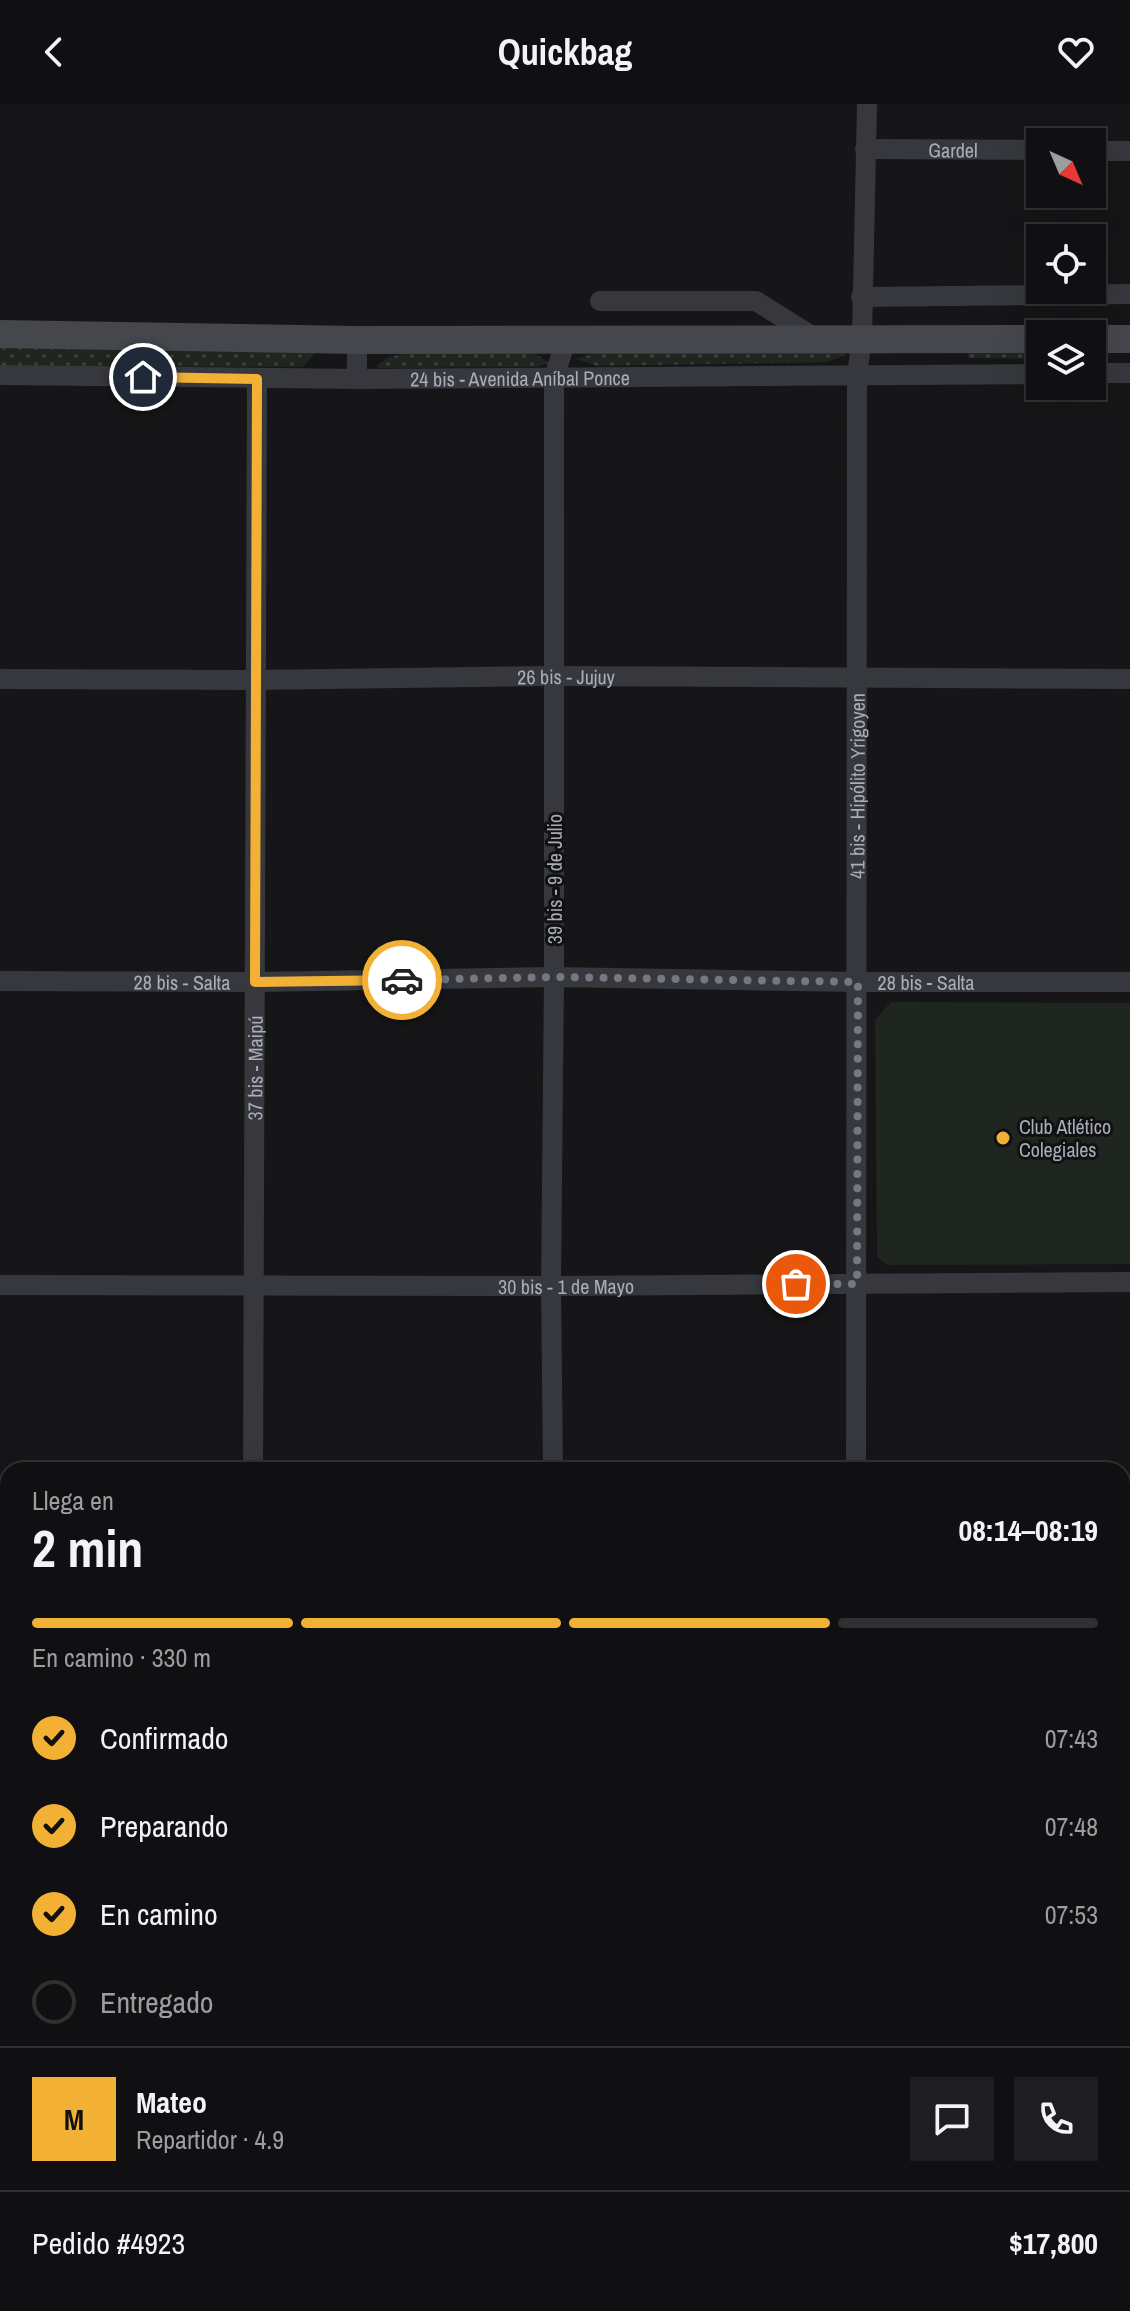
<!DOCTYPE html>
<html lang="es">
<meta charset="utf-8">
<style>
:root{--surface:#101012;--page:#1e1e20;--text:#f1f3f6;--muted:#9c9d9f;--line:#303032;--accent:#f2b134}
body{margin:0;font-family:"Archivo Narrow",sans-serif;background:var(--page);color:var(--text);height:100vh;display:flex;flex-direction:column;font-size:30px;white-space:nowrap}
*{box-sizing:border-box;margin:0}
p{font-size:26px;color:var(--muted)}
.icon{flex:none;width:44px;height:44px;fill:none;stroke:currentColor;stroke-width:2;stroke-linecap:round;stroke-linejoin:round}
.map{position:relative;flex:1;overflow:hidden}
.details{position:absolute;left:0px;top:1358px;width:1130px;height:850px;display:flex;flex-direction:column;background:var(--surface);border-radius:24px 24px 0 0;box-shadow:0 8px 32px #0002,0 0 0 2px var(--line)}
.details>*{flex:none}
.needle{width:52px;rotate:136deg}
.buttons{position:absolute;left:1026px;top:24px;display:grid;gap:16px}
.buttons a{display:grid;place-items:center;width:80px;height:80px;border-radius:0px;background:var(--surface);box-shadow:0 8px 32px #0002,0 0 0 2px var(--line);font-size:40px}
.pin{position:absolute;display:grid;place-items:center;width:68px;height:68px;color:#fff;margin:-34px;border:4px solid #fff;border-radius:50%;box-shadow:0 2px 8px #0007}
.courier{position:absolute;display:grid;place-items:center;width:80px;height:80px;margin:-40px;border:6px solid #f2b134;border-radius:50%;background:#fff;color:#222;box-shadow:0 2px 10px #0007}
.headline em{font-style:normal;font-weight:700}
.headline div{display:flex;flex-direction:column-reverse}
.headline{display:flex;align-items:center;justify-content:space-between;height:136px;padding:0 32px}
h1{font-size:52px;font-weight:700;line-height:60px}
.bar{display:grid;grid-template-columns:repeat(4,1fr);gap:12px 8px;align-content:center;height:96px;padding:0 32px}
.bar i{height:10px;border-radius:6px;background:var(--line)}
.bar .active{background:var(--accent)}
.bar p{grid-column:span 4}
.line{display:flex;align-items:center;gap:20px;padding:0 32px;border-top:2px solid var(--line)}
.line div{flex:1}
.round{display:grid;place-items:center;flex:none;width:84px;height:84px;border-radius:0px;background:var(--page)}
ol{padding:0 32px;list-style:none}
li{display:flex;align-items:center;gap:24px;height:88px}
li p{margin-inline-start:auto}
li .icon{padding:8px;border-radius:50%;background:var(--accent);color:#111;stroke-width:4}
li:last-child{color:var(--muted)}
li i{width:44px;height:44px;border:4px solid var(--line);border-radius:50%}
header{display:flex;justify-content:space-between;align-items:center;height:104px;padding:0 32px;background:var(--surface);font-size:36px;font-weight:700}
.map>svg:first-child{display:block}
.grass{fill:url(#grass-dots)}
.park{fill:#1e261f}
.lines{fill:none;stroke-linecap:round;stroke-linejoin:round}
.street{stroke:#37383d;stroke-width:20}
.secondary{stroke:#45474d;stroke-width:28}
.done{stroke:#757880;stroke-width:8;stroke-dasharray:0 14.4}
.route{stroke:#f2b134;stroke-width:10}
.poi-dot{fill:#f2b134;stroke:#111113;stroke-width:3}
.labels{text-anchor:middle;dominant-baseline:central;stroke-width:6;stroke-linejoin:round;paint-order:stroke}
.street-label{font-size:20px;fill:#a8adb8;stroke:#111113}
.poi-label{font-size:20px;fill:#a8adb8;stroke:#111113;text-anchor:start}
</style>
<header><svg class="icon" aria-label="back" viewBox="0 0 24 24"><path d="M15 5l-7 7 7 7"/></svg>Quickbag<svg class="icon" aria-label="heart" viewBox="0 0 24 24"><path d="M12 20l-8-8c-3-5 5-10 8-4 3-6 11-1 8 4z"/></svg></header>
<div class="map">
<svg width="1130" height="2207" viewBox="0 0 1130 2207">
<defs>
<pattern id="grass-dots" width="8" height="8" patternUnits="userSpaceOnUse" patternTransform="scale(2)"><rect width="8" height="8" fill="#1e261f"/><path d="M2 2h.1M6 6h.1" fill="none" stroke="#3c433d" stroke-width="1.8" stroke-linecap="round"/></pattern>
</defs>
<rect width="100%" height="100%" fill="#161618"/>
<!-- grass -->
<path class="grass" d="M 0,242 L 317,247 L 303,263 L 0,262 Z
M 616,243 L 832,244 L 845,251 L 828,258 L 597,262 L 576,255 Z
M 970,243 L 1040,244 L 1040,255 L 967,254 Z
M 418,247 L 534,249 L 549,259 L 535,263 L 378,264 L 377,261 L 389,253 Z"/>
<!-- park -->
<path class="park" d="M 891,898 L 1130,899 L 1130,1160 L 888,1161 L 877,1153 L 875,916 Z"/>
<g class="lines">
<!-- street -->
<g class="street">
<path id="s1" d="M 865,45 L 1040,46"/>
<path d="M 1092,47 L 1130,47"/>
<path d="M 861,193 L 1130,190"/>
<path d="M 600,197 L 756,197 L 815,234"/>
<path d="M 1092,269 L 1130,269"/>
<path id="s2" d="M 0,271 L 357,275 L 1040,270"/>
<path d="M 357,275 L 357,236"/>
<path id="s3" d="M 0,575 L 255,576 L 553,572 L 1130,575"/>
<path id="s4" d="M 0,877 L 255,878 L 554,873 L 858,878 L 1130,878"/>
<path id="s5" d="M 0,1181 L 551,1182 L 1130,1178"/>
<path id="s6" d="M 253,1366 L 257,275"/>
<path d="M 553,1366 L 551,1182 L 554,873 L 554,273 L 567,234"/>
<path id="s7" d="M 856,1366 L 857,271 L 862,234 L 867,0"/>
<path d="M 0,1480 L 8,1480"/>
<path d="M 1122,1485 L 1130,1485"/>
<path d="M 0,1781 L 8,1781"/>
<path d="M 1122,1783 L 1130,1783"/>
<path d="M 549,2200 L 549,2207"/>
<path d="M 243,2207 L 243,2200"/>
<path d="M 852,2207 L 852,2200"/>
</g>
<!-- secondary -->
<path class="secondary" d="M 0,230 L 357,236 L 1040,235
M 1092,235 L 1130,235
M 0,2133 L 8,2133
M 1122,2133 L 1130,2133"/>
</g>
<g class="lines">
<!-- done -->
<path class="done" d="M 402,876 L 554,873 L 858,878 L 857,1180 L 796,1180"/>
<!-- route -->
<path class="route" d="M 143,273 L 257,275 L 255,878 L 402,876"/>
</g>
<!-- markers -->
<circle class="poi-dot" cx="1003" cy="1034" r="8"/>
<g class="labels">
<!-- street labels -->
<g class="street-label">
<text stroke="none"><textPath href="#s1" startOffset="88">Gardel</textPath></text>
<text stroke="none"><textPath href="#s2" startOffset="520">24 bis - Avenida Aníbal Ponce</textPath></text>
<text stroke="none"><textPath href="#s3" startOffset="566">26 bis - Jujuy</textPath></text>
<text stroke="none"><textPath href="#s7" startOffset="684">41 bis - Hipólito Yrigoyen</textPath></text>
<text transform="translate(554 775) rotate(-90)">39 bis - 9 de Julio</text>
<text stroke="none"><textPath href="#s4" startOffset="182">28 bis - Salta</textPath></text>
<text stroke="none"><textPath href="#s4" startOffset="926">28 bis - Salta</textPath></text>
<text stroke="none"><textPath href="#s6" startOffset="402">37 bis - Maipú</textPath></text>
<text stroke="none"><textPath href="#s5" startOffset="566">30 bis - 1 de Mayo</textPath></text>
</g>
<!-- poi labels -->
<g class="poi-label">
<text x="1019" y="1022">Club Atlético<tspan x="1019" dy="23">Colegiales</tspan></text>
</g>
</g>
</svg>
<div class="buttons">
<a><svg class="needle" viewBox="-14 -14 28 28"><path d="M0-13l5 13h-10z" fill="#e53935"/><path d="M0 13l5-13h-10z" fill="#9c9d9f"/></svg></a>
<a><svg class="icon" aria-label="locate" viewBox="0 0 24 24"><circle cx="12" cy="12" r="6"/><path d="M12 2v4M12 18v4M2 12h4M18 12h4"/></svg></a>
<a><svg class="icon" aria-label="layers" viewBox="0 0 24 24"><path d="M12 4l9 5-9 5-9-5zM3 14l9 5 9-5"/></svg></a>
</div>
<div class="pin" style="left:796px;top:1180px;background:#ea580c"><svg class="icon" aria-label="bag" viewBox="0 0 24 24"><path d="M5 8h14l-1 12H6zM9 8a3 3 0 0 1 6 0"/></svg></div>
<div class="pin" style="left:143px;top:273px;background:#1f2937"><svg class="icon" aria-label="home" viewBox="0 0 24 24"><path d="M3 11l9-7 9 7M6 9v11h12V9"/></svg></div>
<div class="courier" style="left:402px;top:876px"><svg class="icon" aria-label="car" viewBox="0 0 24 24"><path d="M5 17H2v-5l4-1 3-4h7l3 4 3 1v5h-3M9 17h6M6 11h13"/><circle cx="7" cy="17" r="2"/><circle cx="17" cy="17" r="2"/></svg></div>
<section class="details">
<div class="headline"><div><h1>2 min</h1><p>Llega en</p></div><em>08:14–08:19</em></div>
<div class="bar"><i class="active"></i><i class="active"></i><i class="active"></i><i></i><p>En camino · 330 m</p></div>
<ol>
<li><svg class="icon" aria-label="check" viewBox="0 0 24 24"><path d="M5 12l5 5 9-10"/></svg>Confirmado<p>07:43</p></li>
<li><svg class="icon" aria-label="check" viewBox="0 0 24 24"><path d="M5 12l5 5 9-10"/></svg>Preparando<p>07:48</p></li>
<li><svg class="icon" aria-label="check" viewBox="0 0 24 24"><path d="M5 12l5 5 9-10"/></svg>En camino<p>07:53</p></li>
<li><i></i>Entregado</li>
</ol>
<div class="line" style="height:144px"><b class="round" style="background:var(--accent);color:#111">M</b><div><b>Mateo</b><p>Repartidor · 4.9</p></div><a class="round"><svg class="icon" aria-label="chat" viewBox="0 0 24 24"><path d="M4 5h16v11H9l-5 4z"/></svg></a><a class="round"><svg class="icon" aria-label="phone" viewBox="0 0 24 24"><path d="M5 4h4l2 5-3 2q2 4 5 5l2-3 5 2v4C11 20 4 13 5 4z"/></svg></a></div>
<div class="line" style="height:104px"><div>Pedido #4923</div><b>$17,800</b></div>
</section>
</div>
